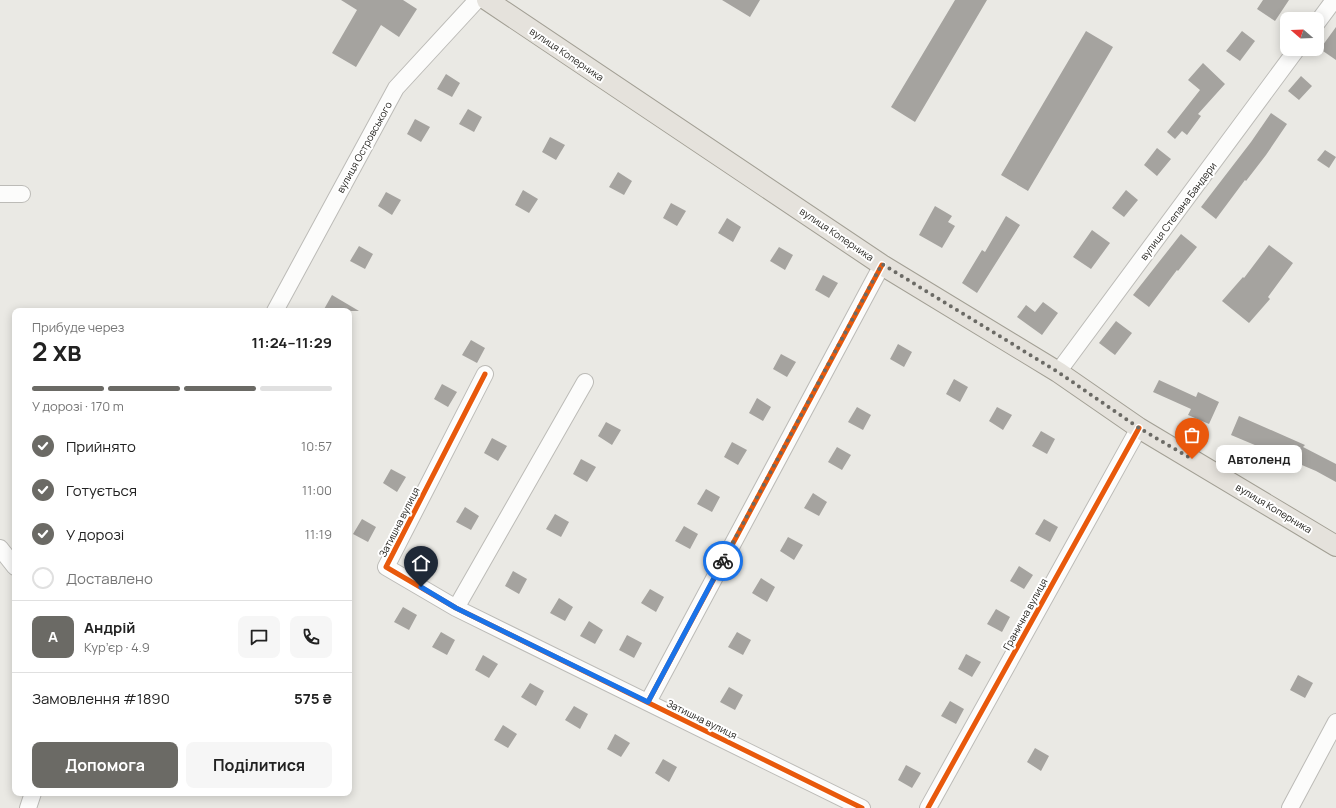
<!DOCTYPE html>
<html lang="uk">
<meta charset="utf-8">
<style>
:root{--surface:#fff;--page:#f6f6f6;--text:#222;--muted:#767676;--line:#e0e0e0;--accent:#6b6a65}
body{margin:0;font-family:Manrope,sans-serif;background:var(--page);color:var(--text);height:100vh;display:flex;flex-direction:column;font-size:15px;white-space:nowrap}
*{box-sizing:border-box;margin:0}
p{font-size:13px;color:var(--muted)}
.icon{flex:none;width:22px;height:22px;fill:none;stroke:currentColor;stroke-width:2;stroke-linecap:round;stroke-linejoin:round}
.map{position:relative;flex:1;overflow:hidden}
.drawer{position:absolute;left:12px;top:308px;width:340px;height:488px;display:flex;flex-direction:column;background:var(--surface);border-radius:8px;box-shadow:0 2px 10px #0003}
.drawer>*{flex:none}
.needle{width:26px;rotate:289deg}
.tools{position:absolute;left:1280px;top:12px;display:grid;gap:8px}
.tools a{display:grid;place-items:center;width:44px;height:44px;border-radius:8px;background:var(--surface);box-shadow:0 2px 10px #0003;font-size:20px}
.pin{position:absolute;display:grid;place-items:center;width:34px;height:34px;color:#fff;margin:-41px -17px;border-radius:50% 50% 50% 0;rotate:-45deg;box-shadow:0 0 4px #0007}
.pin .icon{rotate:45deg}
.courier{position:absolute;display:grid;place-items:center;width:40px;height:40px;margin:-20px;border:3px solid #1a73e8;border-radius:50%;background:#fff;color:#222;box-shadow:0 1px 5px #0007}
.bubble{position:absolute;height:28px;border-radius:8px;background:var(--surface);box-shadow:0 2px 10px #0003;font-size:13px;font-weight:700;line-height:28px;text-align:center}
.head em{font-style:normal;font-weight:700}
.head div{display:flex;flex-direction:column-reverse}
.head{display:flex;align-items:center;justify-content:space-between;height:68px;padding:0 20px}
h1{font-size:26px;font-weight:700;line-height:30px}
.bar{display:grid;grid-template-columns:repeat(4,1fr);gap:6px 4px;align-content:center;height:48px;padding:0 20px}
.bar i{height:5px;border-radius:3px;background:var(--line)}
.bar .current{background:var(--accent)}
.bar p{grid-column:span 4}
.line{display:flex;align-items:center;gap:10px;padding:0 20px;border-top:1px solid var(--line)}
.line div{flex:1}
.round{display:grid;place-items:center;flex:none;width:42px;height:42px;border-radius:8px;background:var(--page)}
ol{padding:0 20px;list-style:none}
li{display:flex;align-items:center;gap:12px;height:44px}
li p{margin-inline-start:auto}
li .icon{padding:4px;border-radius:50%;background:var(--accent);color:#fff;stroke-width:4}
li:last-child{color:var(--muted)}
li i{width:22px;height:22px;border:2px solid var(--line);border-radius:50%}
.cta{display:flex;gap:8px;margin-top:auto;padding:8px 20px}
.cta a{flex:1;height:46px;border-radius:8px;background:var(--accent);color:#fff;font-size:16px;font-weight:700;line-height:46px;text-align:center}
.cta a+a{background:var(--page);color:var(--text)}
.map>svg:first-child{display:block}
.building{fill:#a5a39f}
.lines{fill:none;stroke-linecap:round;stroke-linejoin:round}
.minor-casing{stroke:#bcbbb7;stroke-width:18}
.major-casing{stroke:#a29f94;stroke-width:22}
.minor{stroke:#fcfcfb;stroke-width:16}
.major{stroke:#e5e2dc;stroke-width:20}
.cycleway-casing{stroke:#fff;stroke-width:8}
.cycleway{stroke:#e8590c;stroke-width:5}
.done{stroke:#6b6a65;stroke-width:4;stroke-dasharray:0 7.2}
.route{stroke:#1a73e8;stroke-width:5}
.labels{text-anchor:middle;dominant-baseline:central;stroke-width:4;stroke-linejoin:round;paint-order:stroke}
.street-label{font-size:10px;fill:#262521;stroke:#fff}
</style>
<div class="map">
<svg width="1336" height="808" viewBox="0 0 1336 808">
<rect width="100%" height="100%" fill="#eae9e4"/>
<!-- building -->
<path class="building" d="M 341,0 L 403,0 L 417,9 L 399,37 L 381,25 L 356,67 L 332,53 L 357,10 Z
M 722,0 L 760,0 L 750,17 Z
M 955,0 L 987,0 L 915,122 L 891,107 Z
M 1263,0 L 1289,0 L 1275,21 L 1257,9 Z
M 1336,27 L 1336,60 L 1320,49 Z
M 1086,31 L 1113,47 L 1028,191 L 1001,175 Z
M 1242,31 L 1255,41 L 1240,61 L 1226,51 Z
M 1203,63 L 1225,84 L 1198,114 L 1201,116 L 1187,135 L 1182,131 L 1175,139 L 1167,132 L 1200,90 L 1188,80 Z
M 446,74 L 460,83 L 452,97 L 437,89 Z
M 1301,76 L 1312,86 L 1299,100 L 1288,91 Z
M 468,109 L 482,117 L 474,132 L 459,124 Z
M 1271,113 L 1287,124 L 1266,155 L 1246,181 L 1245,180 L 1216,219 L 1201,207 L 1251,142 Z
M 415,119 L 430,127 L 421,142 L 407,134 Z
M 550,137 L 565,145 L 556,160 L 542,152 Z
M 1157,148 L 1171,159 L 1157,176 L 1144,165 Z
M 1325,150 L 1336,157 L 1329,168 L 1317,160 Z
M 618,172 L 632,181 L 624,195 L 609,187 Z
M 523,190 L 538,199 L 529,213 L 515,205 Z
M 1126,190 L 1138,200 L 1124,217 L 1112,208 Z
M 386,192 L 401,200 L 392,215 L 378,206 Z
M 671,203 L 686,211 L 677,226 L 663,218 Z
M 935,206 L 952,216 L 948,222 L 955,226 L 942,248 L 919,235 Z
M 1006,216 L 1020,225 L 977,293 L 962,283 L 982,250 L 985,252 Z
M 727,218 L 741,227 L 733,242 L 718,233 Z
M 1092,230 L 1110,243 L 1091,269 L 1073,257 Z
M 1181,234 L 1197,247 L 1178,271 L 1177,270 L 1149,307 L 1133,295 Z
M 1269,245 L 1293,263 L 1268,297 L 1270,299 L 1249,323 L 1222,301 L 1243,277 L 1244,278 Z
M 359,246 L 373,254 L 365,269 L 350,261 Z
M 779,247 L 793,255 L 785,270 L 770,261 Z
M 823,275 L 838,283 L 829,298 L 815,290 Z
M 332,295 L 359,311 L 323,311 Z
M 1043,302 L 1058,313 L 1042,335 L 1017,317 L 1026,305 L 1035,312 Z
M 1116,321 L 1132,333 L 1115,355 L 1099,343 Z
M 471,340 L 485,348 L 477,363 L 462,355 Z
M 898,344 L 912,352 L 904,367 L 890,359 Z
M 781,354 L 796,362 L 787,377 L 773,369 Z
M 954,379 L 968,387 L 960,402 L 946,394 Z
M 1159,380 L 1196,397 L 1198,392 L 1219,402 L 1209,424 L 1188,415 L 1191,409 L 1153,392 Z
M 442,384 L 457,392 L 448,407 L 434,399 Z
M 757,398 L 771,407 L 763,421 L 749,413 Z
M 857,407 L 871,415 L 863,430 L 848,422 Z
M 997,407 L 1012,415 L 1003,430 L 989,421 Z
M 1239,416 L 1305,445 L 1303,447 L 1336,464 L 1336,482 L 1316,471 L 1231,435 Z
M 606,422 L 621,430 L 612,445 L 598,436 Z
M 1041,431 L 1055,439 L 1047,454 L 1032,446 Z
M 492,438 L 507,446 L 498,461 L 484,453 Z
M 732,442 L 747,450 L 738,465 L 724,457 Z
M 837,447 L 851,455 L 842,470 L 828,462 Z
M 581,459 L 596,467 L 587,482 L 573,474 Z
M 391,469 L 406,477 L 397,492 L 383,483 Z
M 706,489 L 720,497 L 712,512 L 697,504 Z
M 813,493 L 827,502 L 819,516 L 804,508 Z
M 465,507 L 479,516 L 471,530 L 456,522 Z
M 555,514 L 569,522 L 561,537 L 546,529 Z
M 362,519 L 376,527 L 368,542 L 353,534 Z
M 1044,519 L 1058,527 L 1050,542 L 1035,534 Z
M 684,526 L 698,534 L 690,549 L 675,541 Z
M 788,537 L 803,545 L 794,560 L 780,551 Z
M 1019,566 L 1033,575 L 1024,589 L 1010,581 Z
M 513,571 L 527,579 L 519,594 L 505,586 Z
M 761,578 L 775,587 L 767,602 L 752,593 Z
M 650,589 L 664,597 L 656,612 L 641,603 Z
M 559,598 L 573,607 L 565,621 L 550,613 Z
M 403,607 L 417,615 L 409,630 L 394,622 Z
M 996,609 L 1010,617 L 1002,632 L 987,624 Z
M 589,621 L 603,630 L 595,644 L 580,636 Z
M 441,632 L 455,640 L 447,655 L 432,647 Z
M 737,632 L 751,640 L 743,655 L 728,647 Z
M 627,635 L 642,643 L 634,658 L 619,650 Z
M 966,654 L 981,662 L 972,677 L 958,669 Z
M 483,655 L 498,664 L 489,678 L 475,670 Z
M 1298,675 L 1313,683 L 1305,698 L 1290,690 Z
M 530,683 L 544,691 L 536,706 L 521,697 Z
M 729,687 L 743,695 L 735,710 L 720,702 Z
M 950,701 L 964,709 L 956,724 L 941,716 Z
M 574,706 L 588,714 L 580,729 L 565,720 Z
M 503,725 L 517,734 L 508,748 L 494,740 Z
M 615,734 L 630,743 L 621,757 L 607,749 Z
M 1035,748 L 1049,756 L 1041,771 L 1027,762 Z
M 663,759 L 677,767 L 669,782 L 655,773 Z
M 906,765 L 921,773 L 912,788 L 898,780 Z"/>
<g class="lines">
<!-- minor casing -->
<g class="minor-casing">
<path id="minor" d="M 1317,23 L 1334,0
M 0,194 L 22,194
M 275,311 L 396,88 L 477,0
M 1058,372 L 1297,49
M 485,374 L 386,567 L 456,608 L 862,808
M 0,548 L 15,567
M 456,608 L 585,382
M 648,702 L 882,265
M 28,808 L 33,793
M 928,808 L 1139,428
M 1290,808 L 1336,722"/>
</g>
<!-- major casing -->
<g class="major-casing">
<path id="major" d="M 487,0 L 882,265 L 1058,372 L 1139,428 L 1336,546"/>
</g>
<!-- minor -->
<use href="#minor" class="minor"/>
<!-- major -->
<use href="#major" class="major"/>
<!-- cycleway casing -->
<g class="cycleway-casing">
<path id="cycleway" d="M 485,374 L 386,567 L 456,608 L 862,808
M 648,702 L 882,265
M 928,808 L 1139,428"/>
</g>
<!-- cycleway -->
<use href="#cycleway" class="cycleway"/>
</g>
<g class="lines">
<!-- done -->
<path class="done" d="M 723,561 L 882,264 L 1058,372 L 1139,428 L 1192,459"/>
<!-- route -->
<path class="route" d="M 421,587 L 456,608 L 648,702 L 723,561"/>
</g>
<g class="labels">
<!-- street labels -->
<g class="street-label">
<text transform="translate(567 54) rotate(34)">вулиця Коперника</text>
<text transform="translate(364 147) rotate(-61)">вулиця Островського</text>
<text transform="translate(1178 211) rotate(-53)">вулиця Степана Бандери</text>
<text transform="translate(837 234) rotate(34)">вулиця Коперника</text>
<text transform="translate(1274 508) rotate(31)">вулиця Коперника</text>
<text transform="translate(399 522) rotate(-63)">Затишна вулиця</text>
<text transform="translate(1025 614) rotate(-61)">Гранична вулиця</text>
<text transform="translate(702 719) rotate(26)">Затишна вулиця</text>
</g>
</g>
</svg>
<div class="tools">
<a><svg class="needle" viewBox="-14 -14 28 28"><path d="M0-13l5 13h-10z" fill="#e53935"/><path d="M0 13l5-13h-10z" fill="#767676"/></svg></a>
</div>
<div class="pin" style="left:1192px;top:459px;background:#ea580c"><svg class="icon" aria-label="bag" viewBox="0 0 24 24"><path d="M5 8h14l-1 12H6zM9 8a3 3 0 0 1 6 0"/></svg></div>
<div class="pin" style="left:421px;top:587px;background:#1f2937"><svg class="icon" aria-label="home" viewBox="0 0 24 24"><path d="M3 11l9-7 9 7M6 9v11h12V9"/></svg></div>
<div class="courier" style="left:723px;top:561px"><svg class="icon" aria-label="bike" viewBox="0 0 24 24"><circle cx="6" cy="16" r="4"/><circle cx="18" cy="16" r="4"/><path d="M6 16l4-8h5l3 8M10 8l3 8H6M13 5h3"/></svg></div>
<div class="bubble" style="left:1216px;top:445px;width:86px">Автоленд</div>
<section class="drawer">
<div class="head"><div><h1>2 хв</h1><p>Прибуде через</p></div><em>11:24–11:29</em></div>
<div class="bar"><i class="current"></i><i class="current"></i><i class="current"></i><i></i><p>У дорозі · 170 m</p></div>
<ol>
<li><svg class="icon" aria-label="check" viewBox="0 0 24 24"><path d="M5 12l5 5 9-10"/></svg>Прийнято<p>10:57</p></li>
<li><svg class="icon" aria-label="check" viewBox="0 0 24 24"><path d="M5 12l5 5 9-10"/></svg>Готується<p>11:00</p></li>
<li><svg class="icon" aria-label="check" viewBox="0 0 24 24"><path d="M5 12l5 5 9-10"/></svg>У дорозі<p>11:19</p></li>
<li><i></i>Доставлено</li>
</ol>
<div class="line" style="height:72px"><b class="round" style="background:var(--accent);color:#fff">А</b><div><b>Андрій</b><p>Кур’єр · 4.9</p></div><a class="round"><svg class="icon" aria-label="chat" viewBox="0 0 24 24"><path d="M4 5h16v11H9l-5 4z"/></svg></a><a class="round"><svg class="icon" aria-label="phone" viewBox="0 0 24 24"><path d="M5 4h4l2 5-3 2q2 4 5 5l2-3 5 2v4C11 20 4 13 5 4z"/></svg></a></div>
<div class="line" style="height:52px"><div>Замовлення #1890</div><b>575 ₴</b></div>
<div class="cta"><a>Допомога</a><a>Поділитися</a></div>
</section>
</div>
